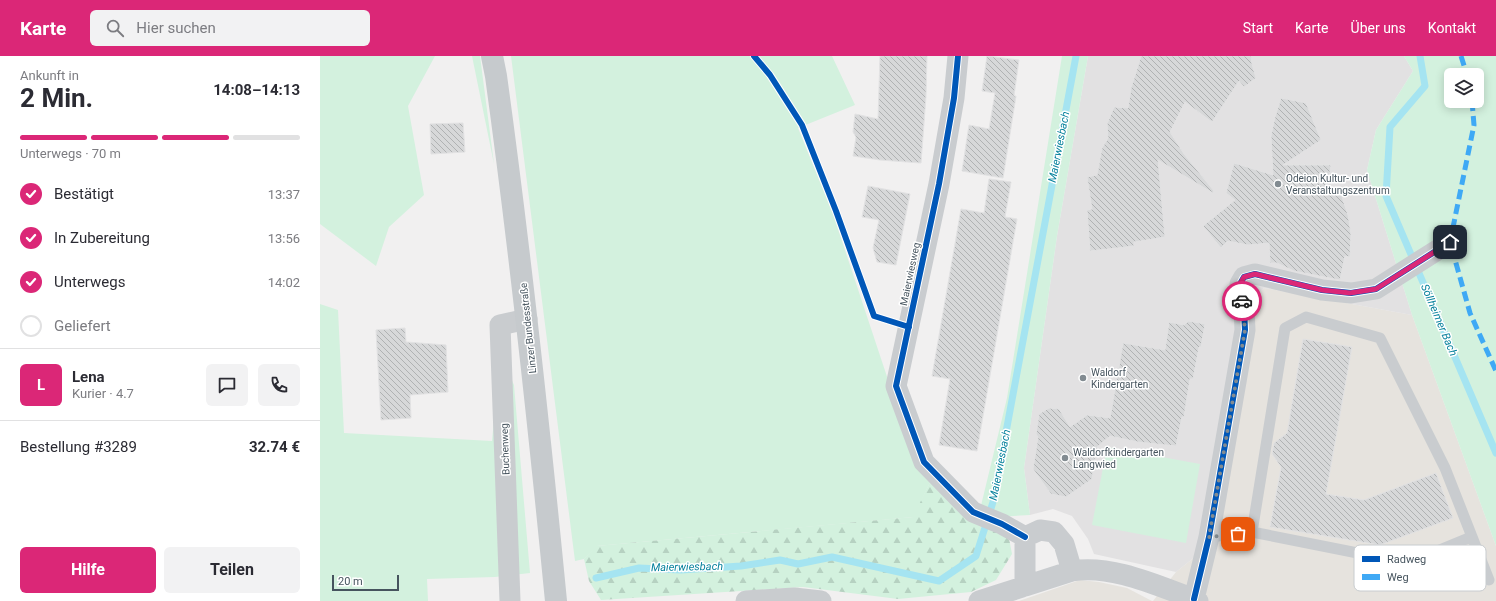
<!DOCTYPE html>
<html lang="de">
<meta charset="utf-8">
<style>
:root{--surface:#fff;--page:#f2f2f3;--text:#2b2b33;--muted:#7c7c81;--line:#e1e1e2;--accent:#db2777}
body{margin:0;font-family:Roboto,sans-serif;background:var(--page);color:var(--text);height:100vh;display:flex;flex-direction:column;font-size:15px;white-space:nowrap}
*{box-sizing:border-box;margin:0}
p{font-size:13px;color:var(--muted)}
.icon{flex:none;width:22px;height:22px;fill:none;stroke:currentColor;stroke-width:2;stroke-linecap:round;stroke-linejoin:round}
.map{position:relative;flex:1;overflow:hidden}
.drawer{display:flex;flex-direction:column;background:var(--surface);width:320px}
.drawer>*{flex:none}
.tools{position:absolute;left:1124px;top:12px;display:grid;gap:8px}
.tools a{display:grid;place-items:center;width:40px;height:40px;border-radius:6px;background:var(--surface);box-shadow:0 2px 10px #0003;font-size:20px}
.scale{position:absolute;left:12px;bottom:10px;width:67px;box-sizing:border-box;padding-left:4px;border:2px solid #46545e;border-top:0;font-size:11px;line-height:14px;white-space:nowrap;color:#46545e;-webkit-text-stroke:3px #fff;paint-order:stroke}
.pin{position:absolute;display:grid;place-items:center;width:34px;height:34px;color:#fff;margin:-17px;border-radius:8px;box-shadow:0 2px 6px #0006}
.courier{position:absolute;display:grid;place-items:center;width:40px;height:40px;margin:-20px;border:3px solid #db2777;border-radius:50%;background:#fff;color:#222;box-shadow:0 1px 5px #0007}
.headline em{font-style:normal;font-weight:700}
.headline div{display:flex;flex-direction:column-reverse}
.headline{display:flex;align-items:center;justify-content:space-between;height:68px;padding:0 20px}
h1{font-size:26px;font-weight:700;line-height:30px}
.bar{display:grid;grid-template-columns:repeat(4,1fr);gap:6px 4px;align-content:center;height:48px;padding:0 20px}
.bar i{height:5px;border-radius:3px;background:var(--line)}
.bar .active{background:var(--accent)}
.bar p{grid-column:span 4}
.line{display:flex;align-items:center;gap:10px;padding:0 20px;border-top:1px solid var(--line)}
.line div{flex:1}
.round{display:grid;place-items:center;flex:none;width:42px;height:42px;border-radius:6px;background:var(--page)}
ol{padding:0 20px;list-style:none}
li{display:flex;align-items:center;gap:12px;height:44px}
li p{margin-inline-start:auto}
li .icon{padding:4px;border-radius:50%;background:var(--accent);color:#fff;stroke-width:4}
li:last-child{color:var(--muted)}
li i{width:22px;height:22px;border:2px solid var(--line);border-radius:50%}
.cta{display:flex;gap:8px;margin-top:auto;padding:8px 20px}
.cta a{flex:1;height:46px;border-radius:6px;background:var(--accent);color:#fff;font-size:16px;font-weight:700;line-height:46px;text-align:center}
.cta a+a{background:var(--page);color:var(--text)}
header{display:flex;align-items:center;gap:24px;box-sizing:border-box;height:56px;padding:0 20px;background:var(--accent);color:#fff}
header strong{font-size:19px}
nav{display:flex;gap:22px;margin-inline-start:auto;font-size:14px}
.search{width:280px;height:36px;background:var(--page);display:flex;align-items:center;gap:10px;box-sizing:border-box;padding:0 14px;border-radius:6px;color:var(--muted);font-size:15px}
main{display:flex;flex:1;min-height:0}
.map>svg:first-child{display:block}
.commercial{fill:#e6e3de}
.education{fill:#e2e1e2}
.grass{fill:#d3f1de;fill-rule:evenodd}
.forest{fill:url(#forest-firs)}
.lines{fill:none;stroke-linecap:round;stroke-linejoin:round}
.stream{stroke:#a5e4f1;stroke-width:7}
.building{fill:url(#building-back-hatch);stroke:#e2e2e3}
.lane{stroke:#c9cccf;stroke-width:11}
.street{stroke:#c9cccf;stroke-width:21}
.primary{stroke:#c6cacd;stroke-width:22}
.quiet{stroke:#3fa9f5;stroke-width:5;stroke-dasharray:10 5;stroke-linecap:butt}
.cycleway-casing{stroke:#fff;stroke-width:8}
.cycleway{stroke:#0057b8;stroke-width:6}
.done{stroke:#828b91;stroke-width:4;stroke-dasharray:0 7.2}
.route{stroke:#db2777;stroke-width:5}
.poi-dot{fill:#828b91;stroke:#fff;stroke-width:1.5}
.labels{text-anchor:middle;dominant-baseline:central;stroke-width:3;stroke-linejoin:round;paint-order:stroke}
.poi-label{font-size:10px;fill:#46545e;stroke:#fff;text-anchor:start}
.street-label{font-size:10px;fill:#46545e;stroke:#fff}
.water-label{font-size:11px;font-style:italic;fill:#05819c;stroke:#fff}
.key{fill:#fff;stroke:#c8cccf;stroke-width:1}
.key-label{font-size:11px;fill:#46545e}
</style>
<header>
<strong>Karte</strong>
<div class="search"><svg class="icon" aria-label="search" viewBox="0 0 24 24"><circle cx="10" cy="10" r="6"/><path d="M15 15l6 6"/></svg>Hier suchen</div>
<nav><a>Start</a><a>Karte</a><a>Über uns</a><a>Kontakt</a></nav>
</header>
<main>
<section class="drawer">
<div class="headline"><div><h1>2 Min.</h1><p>Ankunft in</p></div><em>14:08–14:13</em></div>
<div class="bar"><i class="active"></i><i class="active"></i><i class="active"></i><i></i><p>Unterwegs · 70 m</p></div>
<ol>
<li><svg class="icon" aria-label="check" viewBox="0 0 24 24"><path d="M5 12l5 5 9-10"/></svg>Bestätigt<p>13:37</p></li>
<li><svg class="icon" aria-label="check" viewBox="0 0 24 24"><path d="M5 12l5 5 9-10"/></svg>In Zubereitung<p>13:56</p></li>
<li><svg class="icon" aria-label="check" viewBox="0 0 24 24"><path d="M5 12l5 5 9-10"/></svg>Unterwegs<p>14:02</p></li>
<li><i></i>Geliefert</li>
</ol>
<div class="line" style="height:72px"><b class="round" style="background:var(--accent);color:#fff">L</b><div><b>Lena</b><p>Kurier · 4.7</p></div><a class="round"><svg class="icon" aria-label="chat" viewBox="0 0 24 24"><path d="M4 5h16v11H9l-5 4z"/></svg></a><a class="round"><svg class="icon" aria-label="phone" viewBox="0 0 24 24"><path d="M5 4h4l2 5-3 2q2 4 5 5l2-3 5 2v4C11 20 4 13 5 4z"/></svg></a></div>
<div class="line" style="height:52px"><div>Bestellung #3289</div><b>32.74 €</b></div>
<div class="cta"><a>Hilfe</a><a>Teilen</a></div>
</section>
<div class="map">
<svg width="1176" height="545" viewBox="0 0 1176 545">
<defs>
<pattern id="forest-firs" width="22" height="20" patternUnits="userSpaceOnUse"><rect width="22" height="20" fill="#d3f1de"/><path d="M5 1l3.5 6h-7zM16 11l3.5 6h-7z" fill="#b6d1c1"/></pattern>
<pattern id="building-back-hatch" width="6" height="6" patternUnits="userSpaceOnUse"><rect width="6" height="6" fill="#d7d8d9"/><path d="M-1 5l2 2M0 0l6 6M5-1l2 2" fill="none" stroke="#b0b2b3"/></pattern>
</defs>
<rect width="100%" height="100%" fill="#f1f0f0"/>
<!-- commercial -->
<path class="commercial" d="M 944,232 L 1092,259 L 1176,490 L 1176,545 L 833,545 L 856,516 L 876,500 L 918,261 Z
M 760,524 L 779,526 L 807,532 L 832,545 L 699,545 Z"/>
<!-- education -->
<path class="education" d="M 768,0 L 1084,0 L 1093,15 L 1056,74 L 1047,114 L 1092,259 L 944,232 L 918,261 L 876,500 L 856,516 L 774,498 L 768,483 L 752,460 L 733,453 L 710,459 L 704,412 L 737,180 Z"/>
<!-- grass -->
<path class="grass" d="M 0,0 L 115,0 L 88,50 L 104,139 L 69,171 L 56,210 L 0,168 Z
M 152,0 L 160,0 L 174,108 Z
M 191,0 L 512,0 L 535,49 L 478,72 L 513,158 L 596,408 L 610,426 L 594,461 L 277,490 L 264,503 L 255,505 Z
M 742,0 L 768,0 L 737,180 L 704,412 L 710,459 L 658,462 L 687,342 Z
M 1084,0 L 1176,0 L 1176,490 L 1092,259 L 1047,114 L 1056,74 L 1093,15 ZM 1131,19 L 1157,19 L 1157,45 L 1131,45 Z
M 0,248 L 18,254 L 24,377 L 172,385 L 180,299 L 194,329 L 210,517 L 175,521 L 107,523 L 108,545 L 0,545 Z
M 787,391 L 880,408 L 866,487 L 772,469 Z"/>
<!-- forest -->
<path class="forest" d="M 610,426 L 685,461 L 692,498 L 676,524 L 651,536 L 578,543 L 483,531 L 281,544 L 269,525 L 264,503 L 276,490 L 593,461 Z"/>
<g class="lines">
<!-- stream -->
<path class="stream" d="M 1100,0 L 1105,30 L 1070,71 L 1066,140 L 1176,397
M 276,522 L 319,512 L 361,514 L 421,510 L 460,504 L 478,508 L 512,501 L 619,525 L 656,500 L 673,446 L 756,0"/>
</g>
<!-- building -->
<path class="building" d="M 560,0 L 607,0 L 606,40 L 601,107 L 560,104 L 533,100 L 536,81 L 533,76 L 535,58 L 558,63 Z
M 667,0 L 699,4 L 694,40 L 696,40 L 683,122 L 642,115 L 649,69 L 669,73 L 675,37 L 662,35 Z
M 821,0 L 931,0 L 932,8 L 936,22 L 924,31 L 919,25 L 892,66 L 865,46 L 850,76 L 864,98 L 894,135 L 893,137 L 838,104 L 845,181 L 814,186 L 814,190 L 770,195 L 767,154 L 772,153 L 767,121 L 777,119 L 782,92 L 788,82 L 787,68 L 794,51 L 808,52 L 811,32 Z
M 961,42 L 986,47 L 1001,84 L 963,109 L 1011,109 L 1007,136 L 1021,138 L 1028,159 L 1031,178 L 1030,201 L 1025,200 L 1020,224 L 974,215 L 957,207 L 950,207 L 949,187 L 928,189 L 908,185 L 901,192 L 883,170 L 915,144 L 906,137 L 914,107 L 953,119 L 951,80 L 955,61 Z
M 143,67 L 145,96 L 111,98 L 110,68 Z
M 669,123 L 691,126 L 685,161 L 697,163 L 657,395 L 619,389 L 630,323 L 612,320 L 641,153 L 664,157 Z
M 548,130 L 590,138 L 576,209 L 557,206 L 553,192 L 559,164 L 542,161 Z
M 868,265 L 885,268 L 881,291 L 879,291 L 873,323 L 870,323 L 864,361 L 862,361 L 856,390 L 818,386 L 790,380 L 777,391 L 772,423 L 746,441 L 731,438 L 713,413 L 718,381 L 716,378 L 719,358 L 729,352 L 739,353 L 750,371 L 767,359 L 790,362 L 803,287 L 845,294 L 849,266 L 864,269 Z
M 85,272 L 86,286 L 126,289 L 128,336 L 90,339 L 91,362 L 61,364 L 56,274 Z
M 983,283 L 1032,291 L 1006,438 L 1044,444 L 1116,417 L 1133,462 L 1060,489 L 950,471 L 961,411 L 952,398 L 954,387 L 967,377 Z"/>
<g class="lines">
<!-- lane -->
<path class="lane" d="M 932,476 L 965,272 L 986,261 L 1060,282 L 1125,412 L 1169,524
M 889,481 L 932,476 L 1088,507 L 1151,481"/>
<!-- street -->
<path class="street" d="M 638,0 L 634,42 L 619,128 L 576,330 L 604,406 L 653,456 L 682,468 L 705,481
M 705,481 L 720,474 L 734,476 L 744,488 L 752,515
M 705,481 L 705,530
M 874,543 L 889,481 L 925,274 L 924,253 L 920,228 L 924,221 L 935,218 L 1002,234 L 1031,237 L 1056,233 L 1130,186
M 190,545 L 180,269 L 207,263
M 426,545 L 474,542 L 501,545
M 659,545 L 752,515 C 791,508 838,530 874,543 L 878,545"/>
<!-- primary -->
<path class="primary" d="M 172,0 L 176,20 C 200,194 219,370 236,545"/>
<!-- quiet -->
<path class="quiet" d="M 1141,0 L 1147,19
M 1152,45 L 1154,69 L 1130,186 L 1150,257 L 1176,315"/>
<!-- cycleway casing -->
<g class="cycleway-casing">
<path id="cycleway" d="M 434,0 L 450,19 L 482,69 L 516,155 L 554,260 L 589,271
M 638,0 L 634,42 L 619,128 L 576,330 L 604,406 L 653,456 L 682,468 L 705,481
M 874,543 L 889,481 L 925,274 L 924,253 L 920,228 L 924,221 L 935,218 L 1002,234 L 1031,237 L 1056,233 L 1130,186"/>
</g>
<!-- cycleway -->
<use href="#cycleway" class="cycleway"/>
</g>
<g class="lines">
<!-- done -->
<path class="done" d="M 918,478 L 889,481 L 925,274 L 922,245"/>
<!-- route -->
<path class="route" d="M 922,245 L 920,228 L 924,221 L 935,218 L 1002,234 L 1030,237 L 1056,233 L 1130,186"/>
</g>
<!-- markers -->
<g class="poi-dot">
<circle cx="958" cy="128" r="4"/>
<circle cx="763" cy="322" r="4"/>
<circle cx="745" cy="402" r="4"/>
</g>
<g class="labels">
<!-- poi labels -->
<g class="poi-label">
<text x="966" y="122">Odeion Kultur- und<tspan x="966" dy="12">Veranstaltungszentrum</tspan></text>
<text x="771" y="316">Waldorf<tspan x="771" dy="12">Kindergarten</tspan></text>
<text x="753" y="396">Waldorfkindergarten<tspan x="753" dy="12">Langwied</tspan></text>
</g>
<!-- street labels -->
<g class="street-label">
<text transform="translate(590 218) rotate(-78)">Maierwiesweg</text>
<text transform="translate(208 272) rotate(-96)">Linzer Bundesstraße</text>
<text transform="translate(185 393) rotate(-92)">Buchenweg</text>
</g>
<!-- water labels -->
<g class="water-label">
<text transform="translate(739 91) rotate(-79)">Maierwiesbach</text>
<text transform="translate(1119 264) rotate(67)">Söllheimer Bach</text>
<text transform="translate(680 409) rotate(-79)">Maierwiesbach</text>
<text transform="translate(367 511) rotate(-1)">Maierwiesbach</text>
</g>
</g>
<!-- legend -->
<rect x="1034" y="489" width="132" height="46" rx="6" class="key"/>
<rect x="1042" y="500" width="18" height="6" fill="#0057b8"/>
<rect x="1042" y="518" width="18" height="6" fill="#3fa9f5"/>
<g class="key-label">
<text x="1067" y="507">Radweg</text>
<text x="1067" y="525">Weg</text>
</g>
</svg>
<div class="tools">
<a><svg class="icon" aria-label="layers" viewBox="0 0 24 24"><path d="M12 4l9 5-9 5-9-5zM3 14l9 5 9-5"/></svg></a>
</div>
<div class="scale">20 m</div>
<div class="pin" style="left:918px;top:478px;background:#ea580c"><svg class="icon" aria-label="bag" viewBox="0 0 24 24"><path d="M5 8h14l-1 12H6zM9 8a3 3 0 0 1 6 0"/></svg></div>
<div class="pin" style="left:1130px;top:186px;background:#1f2937"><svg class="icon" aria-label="home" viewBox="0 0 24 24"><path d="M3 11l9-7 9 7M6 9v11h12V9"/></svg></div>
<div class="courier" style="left:922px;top:245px"><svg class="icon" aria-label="car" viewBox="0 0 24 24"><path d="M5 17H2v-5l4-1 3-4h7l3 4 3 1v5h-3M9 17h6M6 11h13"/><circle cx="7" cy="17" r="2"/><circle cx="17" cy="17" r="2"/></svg></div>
</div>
</main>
